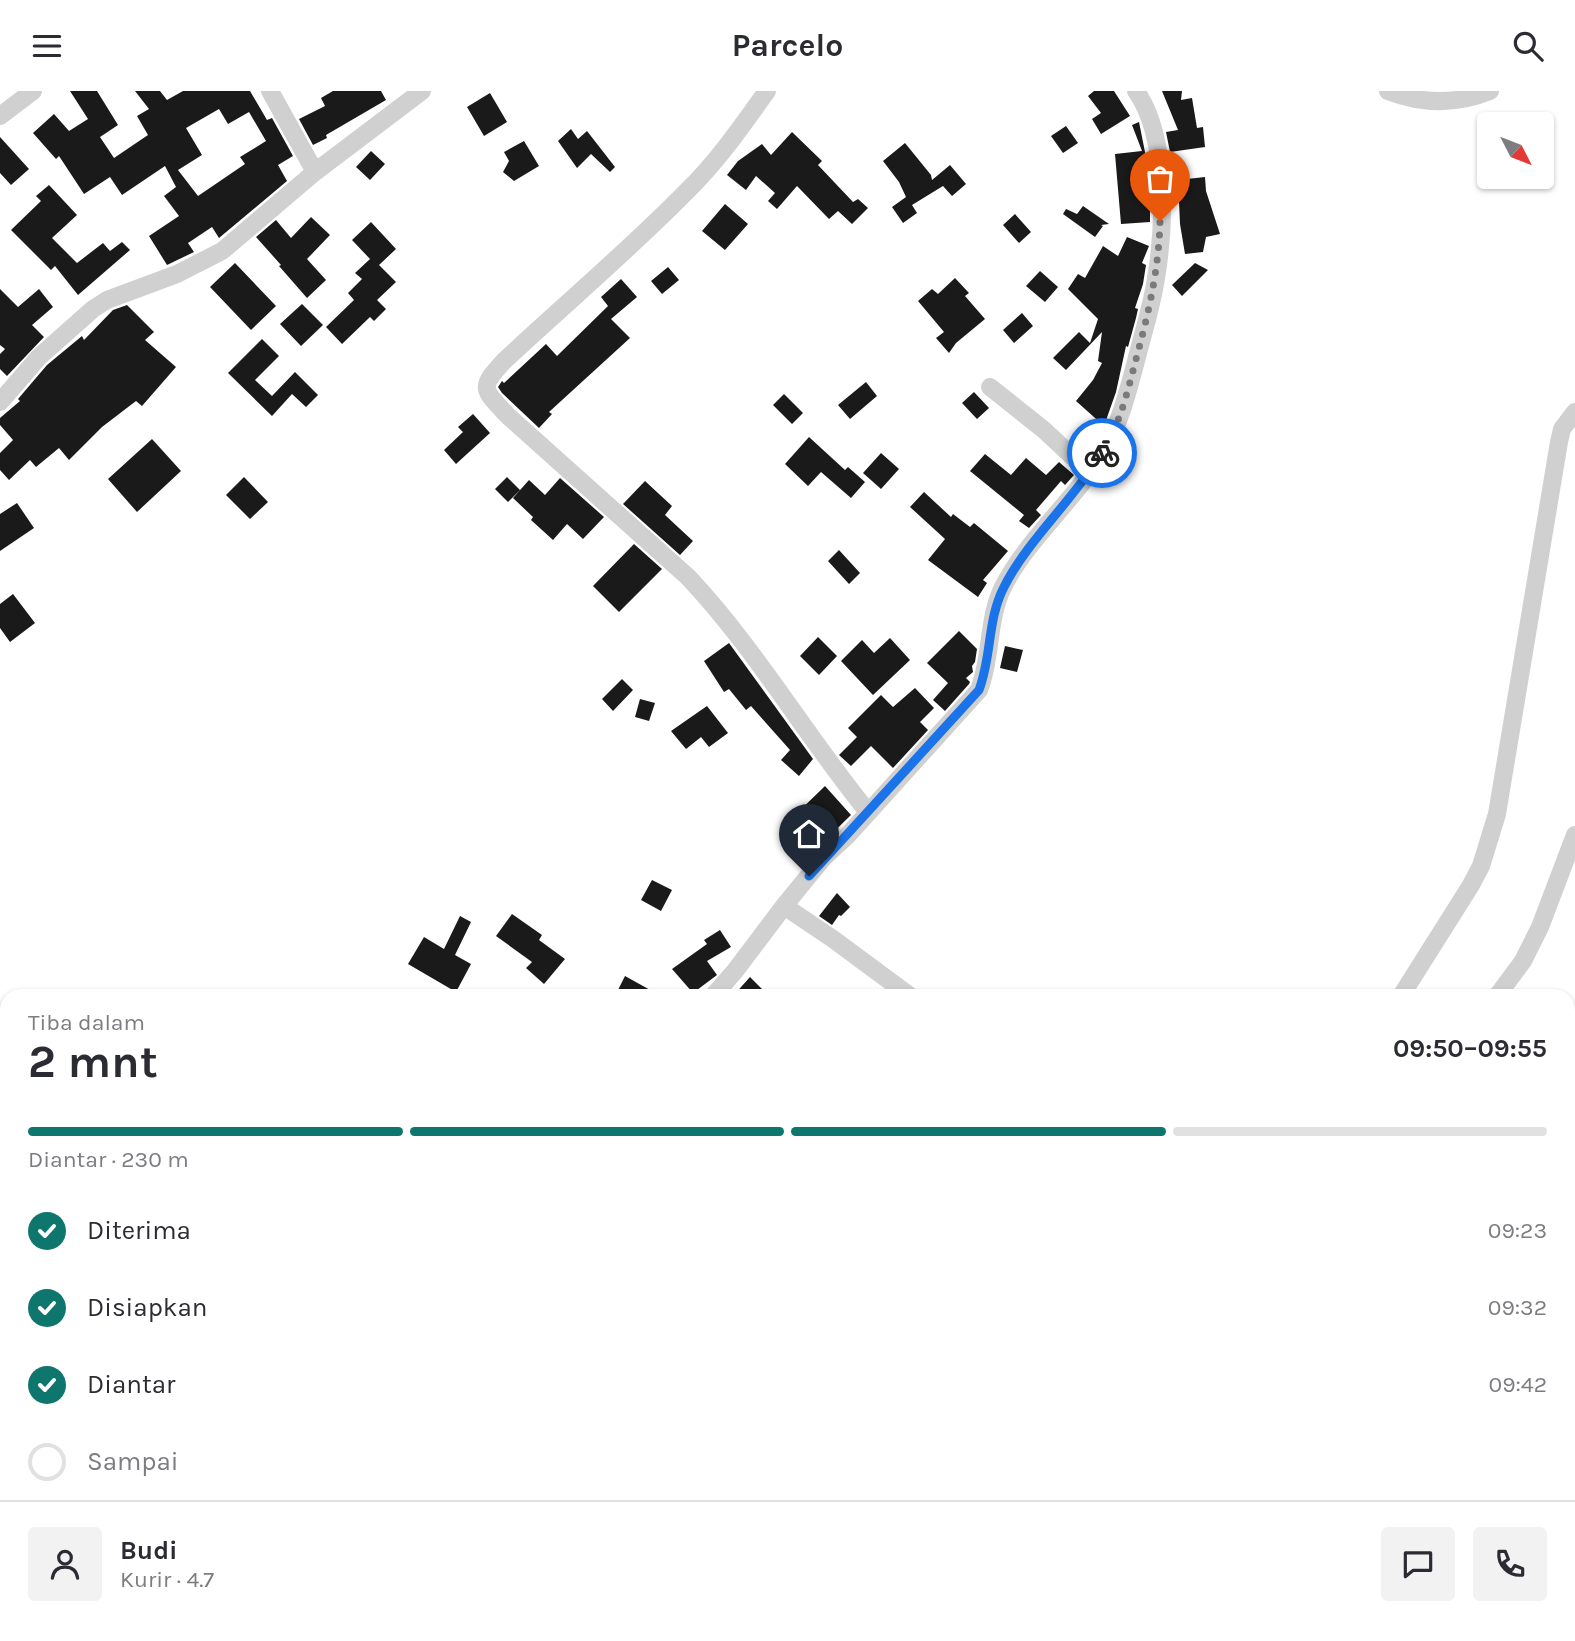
<!DOCTYPE html>
<html lang="id">
<meta charset="utf-8">
<style>
:root{--surface:#fff;--page:#f2f2f3;--text:#2b2b33;--muted:#7c7c81;--line:#e1e1e2;--accent:#0f766e}
body{margin:0;font-family:Karla,sans-serif;background:var(--page);color:var(--text);height:100vh;display:flex;flex-direction:column;font-size:26px;white-space:nowrap}
*{box-sizing:border-box;margin:0}
p{font-size:23px;color:var(--muted)}
.icon{flex:none;width:38px;height:38px;fill:none;stroke:currentColor;stroke-width:2;stroke-linecap:round;stroke-linejoin:round}
.map{position:relative;flex:1;overflow:hidden}
.side{position:absolute;left:0px;top:898px;width:1575px;height:653px;display:flex;flex-direction:column;background:var(--surface);border-radius:21px 21px 0 0;box-shadow:0 2px 5px #0004}
.side>*{flex:none}
.needle{width:46px;rotate:132deg}
.fabs{position:absolute;left:1477px;top:21px;display:grid;gap:14px}
.fabs a{display:grid;place-items:center;width:77px;height:77px;border-radius:7px;background:var(--surface);box-shadow:0 2px 5px #0004;font-size:35px}
.pin{position:absolute;display:grid;place-items:center;width:60px;height:60px;color:#fff;margin:-72px -30px;border-radius:50% 50% 50% 0;rotate:-45deg;box-shadow:0 0 7px #0007}
.pin .icon{rotate:45deg}
.courier{position:absolute;display:grid;place-items:center;width:70px;height:70px;margin:-35px;border:5px solid #1a73e8;border-radius:50%;background:#fff;color:#222;box-shadow:0 2px 9px #0007}
.overview em{font-style:normal;font-weight:700}
.overview div{display:flex;flex-direction:column-reverse}
.overview{display:flex;align-items:center;justify-content:space-between;height:119px;padding:0 28px}
h1{font-size:46px;font-weight:700;line-height:52px}
.bar{display:grid;grid-template-columns:repeat(4,1fr);gap:10px 7px;align-content:center;height:84px;padding:0 28px}
.bar i{height:9px;border-radius:5px;background:var(--line)}
.bar .active{background:var(--accent)}
.bar p{grid-column:span 4}
.line{display:flex;align-items:center;gap:18px;padding:0 28px;border-top:2px solid var(--line)}
.line div{flex:1}
.round{display:grid;place-items:center;flex:none;width:74px;height:74px;border-radius:7px;background:var(--page)}
ol{padding:0 28px;list-style:none}
li{display:flex;align-items:center;gap:21px;height:77px}
li p{margin-inline-start:auto}
li .icon{padding:7px;border-radius:50%;background:var(--accent);color:#fff;stroke-width:4}
li:last-child{color:var(--muted)}
li i{width:38px;height:38px;border:4px solid var(--line);border-radius:50%}
header{display:flex;justify-content:space-between;align-items:center;height:91px;padding:0 28px;background:var(--surface);font-size:32px;font-weight:700}
.map>svg:first-child{display:block}
.building{fill:#1a1a1a;fill-rule:evenodd}
.lines{fill:none;stroke-linecap:round;stroke-linejoin:round}
.minor{stroke:#d0d0d0;stroke-width:18}
.done{stroke:#7a7a7a;stroke-width:7;stroke-dasharray:0 12.6}
.route{stroke:#1a73e8;stroke-width:9}
</style>
<header><svg class="icon" aria-label="menu" viewBox="0 0 24 24"><path d="M4 6h16M4 12h16M4 18h16"/></svg>Parcelo<svg class="icon" aria-label="search" viewBox="0 0 24 24"><circle cx="10" cy="10" r="6"/><path d="M15 15l6 6"/></svg></header>
<div class="map">
<svg width="1575" height="1550" viewBox="0 0 1575 1550">
<rect width="100%" height="100%" fill="#fff"/>
<!-- building -->
<path class="building" d="M 70,0 L 97,0 L 118,34 L 100,46 L 114,67 L 148,44 L 137,25 L 149,18 L 135,0 L 160,0 L 167,9 L 183,0 L 250,0 L 267,29 L 272,27 L 293,65 L 278,74 L 287,90 L 219,147 L 212,136 L 188,152 L 194,161 L 167,174 L 149,145 L 179,125 L 164,105 L 176,96 L 165,75 L 122,104 L 110,86 L 84,103 L 59,65 L 56,68 L 33,42 L 54,23 L 69,40 L 88,28 ZM 219,18 L 228,33 L 249,21 L 266,50 L 240,66 L 245,73 L 198,105 L 178,79 L 202,64 L 186,37 Z
M 333,0 L 381,0 L 386,9 L 326,44 L 327,47 L 313,54 L 299,28 L 325,15 L 321,7 Z
M 1094,0 L 1114,0 L 1130,25 L 1101,43 L 1092,28 L 1101,22 L 1088,5 Z
M 1162,0 L 1182,0 L 1181,9 L 1192,7 L 1197,37 L 1203,36 L 1205,56 L 1170,61 L 1166,41 L 1178,39 Z
M 490,2 L 507,31 L 484,45 L 467,16 Z
M 1139,31 L 1148,76 L 1134,77 L 1135,102 L 1150,101 L 1150,131 L 1121,133 L 1115,63 L 1142,60 L 1132,34 Z
M 1066,35 L 1078,52 L 1063,62 L 1051,45 Z
M 571,38 L 578,48 L 587,40 L 615,76 L 610,81 L 591,63 L 577,77 L 558,50 Z
M 792,41 L 822,70 L 818,74 L 853,111 L 858,108 L 868,117 L 852,133 L 838,120 L 829,128 L 797,95 L 777,118 L 768,110 L 775,102 L 756,85 L 746,99 L 727,84 L 738,70 L 762,53 L 771,64 Z
M 0,46 L 29,78 L 11,94 L 0,82 Z
M 524,50 L 539,75 L 514,90 L 503,81 L 509,70 L 504,61 Z
M 905,52 L 931,84 L 932,89 L 950,74 L 966,93 L 952,105 L 943,95 L 912,114 L 917,122 L 903,132 L 892,116 L 906,106 L 899,91 L 883,70 Z
M 371,60 L 385,73 L 370,89 L 356,76 Z
M 1205,86 L 1206,100 L 1220,143 L 1206,146 L 1203,161 L 1185,163 L 1180,133 L 1178,89 Z
M 49,94 L 77,124 L 52,147 L 77,172 L 103,152 L 110,160 L 122,151 L 130,159 L 78,204 L 55,175 L 51,179 L 11,139 L 41,110 L 36,105 Z
M 725,113 L 748,133 L 725,159 L 702,140 Z
M 1083,115 L 1109,133 L 1101,134 L 1103,135 L 1095,146 L 1063,123 L 1066,118 L 1077,123 Z
M 1015,123 L 1031,141 L 1019,152 L 1003,134 Z
M 311,126 L 330,144 L 307,168 L 326,189 L 307,207 L 279,175 L 281,174 L 256,146 L 276,129 L 291,147 Z
M 371,131 L 396,158 L 379,174 L 396,191 L 377,209 L 386,218 L 374,230 L 370,226 L 342,253 L 326,236 L 354,209 L 348,202 L 362,188 L 355,182 L 370,168 L 352,149 Z
M 1127,146 L 1149,155 L 1142,172 L 1146,174 L 1143,193 L 1135,217 L 1138,218 L 1136,227 L 1128,256 L 1126,255 L 1116,301 L 1104,335 L 1076,310 L 1093,289 L 1102,272 L 1098,270 L 1102,241 L 1066,279 L 1053,267 L 1079,241 L 1090,252 L 1098,228 L 1068,198 L 1078,183 L 1085,187 L 1103,155 L 1118,165 Z
M 235,172 L 276,215 L 251,239 L 210,196 Z
M 1195,172 L 1208,179 L 1182,205 L 1172,194 Z
M 668,176 L 679,189 L 662,203 L 651,190 Z
M 1040,180 L 1058,196 L 1045,211 L 1026,195 Z
M 955,187 L 969,202 L 965,205 L 985,228 L 956,252 L 949,262 L 936,247 L 944,241 L 918,210 L 932,198 L 938,203 Z
M 621,188 L 637,206 L 611,228 L 630,247 L 549,321 L 552,323 L 539,337 L 502,302 L 498,296 L 502,290 L 504,292 L 546,253 L 557,265 L 608,215 L 601,206 Z
M 0,198 L 18,216 L 39,198 L 53,216 L 32,234 L 44,246 L 7,285 L 0,278 L 0,263 L 5,258 L 0,254 Z
M 302,213 L 323,234 L 301,255 L 280,233 Z
M 127,214 L 154,241 L 145,249 L 176,276 L 142,315 L 136,310 L 102,336 L 69,369 L 59,357 L 36,376 L 30,369 L 9,389 L 0,379 L 0,362 L 13,349 L 0,334 L 0,327 L 20,310 L 18,308 L 47,274 L 82,245 L 84,249 L 113,219 Z
M 1022,222 L 1033,235 L 1014,252 L 1003,239 Z
M 262,248 L 279,265 L 255,289 L 272,305 L 295,281 L 318,304 L 306,316 L 292,303 L 272,325 L 228,282 Z
M 866,291 L 877,305 L 850,328 L 838,314 Z
M 974,301 L 989,317 L 977,328 L 962,312 Z
M 784,303 L 803,322 L 792,333 L 773,314 Z
M 473,323 L 490,342 L 456,373 L 444,359 L 463,341 L 458,336 Z
M 809,346 L 845,379 L 848,376 L 865,391 L 851,407 L 821,381 L 808,395 L 785,373 Z
M 152,348 L 181,380 L 137,421 L 108,388 Z
M 881,362 L 899,378 L 881,398 L 863,382 Z
M 985,363 L 1011,384 L 1026,367 L 1046,384 L 1059,371 L 1074,384 L 1065,394 L 1061,390 L 1036,419 L 1041,424 L 1029,437 L 1019,430 L 1024,424 L 970,380 Z
M 244,386 L 268,411 L 250,428 L 226,404 Z
M 507,386 L 520,399 L 508,411 L 495,398 Z
M 560,387 L 604,426 L 583,448 L 567,433 L 553,449 L 531,429 L 533,426 L 513,407 L 529,389 L 545,404 Z
M 645,390 L 672,415 L 665,424 L 693,450 L 680,464 L 623,413 Z
M 924,401 L 951,426 L 953,423 L 970,436 L 974,432 L 1008,460 L 983,489 L 987,492 L 978,506 L 928,469 L 945,448 L 910,416 Z
M 17,412 L 34,437 L 0,460 L 0,423 Z
M 634,453 L 662,478 L 619,521 L 593,495 Z
M 839,459 L 860,482 L 849,493 L 828,470 Z
M 13,503 L 35,532 L 10,551 L 0,537 L 0,513 Z
M 959,540 L 977,558 L 975,571 L 972,575 L 973,581 L 966,587 L 970,591 L 969,593 L 945,620 L 933,609 L 948,592 L 927,572 Z
M 818,546 L 837,565 L 819,584 L 800,565 Z
M 890,547 L 910,569 L 873,604 L 841,570 L 862,549 L 874,562 Z
M 729,552 L 813,668 L 799,685 L 781,669 L 790,659 L 751,615 L 746,619 L 729,598 L 724,601 L 704,570 Z
M 1005,555 L 1023,559 L 1017,581 L 1000,577 Z
M 622,588 L 633,599 L 613,620 L 602,608 Z
M 915,597 L 934,617 L 920,631 L 928,639 L 893,677 L 871,655 L 851,675 L 839,664 L 857,646 L 848,637 L 881,604 L 893,616 Z
M 640,608 L 655,612 L 649,630 L 635,626 Z
M 707,615 L 728,642 L 709,656 L 701,646 L 686,658 L 671,640 Z
M 825,695 L 851,724 L 815,759 L 790,729 Z
M 652,789 L 672,799 L 661,820 L 641,809 Z
M 837,802 L 850,816 L 841,825 L 839,824 L 832,834 L 819,825 Z
M 512,823 L 542,844 L 539,849 L 565,868 L 544,893 L 526,877 L 532,871 L 496,845 Z
M 460,825 L 471,831 L 455,864 L 471,873 L 456,901 L 408,873 L 424,846 L 444,858 Z
M 720,839 L 731,856 L 707,870 L 717,884 L 693,902 L 672,878 L 707,853 L 704,849 Z
M 625,885 L 661,905 L 615,905 Z
M 750,886 L 762,898 L 756,905 L 733,905 Z"/>
<g class="lines">
<!-- minor -->
<path class="minor" d="M 270,0 L 315,81
M 767,0 C 742,35 717,71 686,101 C 628,160 565,213 504,270 C 478,298 483,298 508,325 L 688,486 C 756,558 805,644 868,721
M 1388,0 C 1422,13 1456,14 1490,0
M 0,25 L 33,0
M 990,296 L 1044,339 L 1090,382
M 0,311 L 39,266 L 93,218 L 107,209 L 177,183 L 222,160 L 315,81 L 422,0
M 713,905 L 735,880 L 784,815
M 910,905 L 833,848 L 784,815 L 824,766 L 848,744 L 979,599 C 992,566 987,529 1003,496 C 1028,447 1076,408 1104,360 C 1120,332 1128,300 1136,270 C 1143,242 1152,215 1156,187 C 1165,134 1168,45 1136,0
M 1401,905 L 1471,794 L 1481,775 L 1497,723 L 1559,351 L 1562,338 L 1575,321
M 1497,905 L 1523,870 L 1540,836 L 1575,744
M 1568,1044 L 1575,1037
M 0,1212 L 7,1206
M 1568,1517 L 1575,1525
M 1282,1544 L 1286,1550
M 954,1550 L 959,1544
M 1513,1550 L 1524,1544"/>
</g>
<g class="lines">
<!-- done -->
<path class="done" d="M 1102,362 C 1119,335 1127,303 1135,272 C 1148,224 1159,179 1160,130"/>
<!-- route -->
<path class="route" d="M 809,785 L 979,599 C 992,565 987,529 1004,496 C 1027,450 1074,408 1102,362"/>
</g>
</svg>
<div class="fabs">
<a><svg class="needle" viewBox="-14 -14 28 28"><path d="M0-13l5 13h-10z" fill="#e53935"/><path d="M0 13l5-13h-10z" fill="#7c7c81"/></svg></a>
</div>
<div class="pin" style="left:1160px;top:130px;background:#ea580c"><svg class="icon" aria-label="bag" viewBox="0 0 24 24"><path d="M5 8h14l-1 12H6zM9 8a3 3 0 0 1 6 0"/></svg></div>
<div class="pin" style="left:809px;top:785px;background:#1f2937"><svg class="icon" aria-label="home" viewBox="0 0 24 24"><path d="M3 11l9-7 9 7M6 9v11h12V9"/></svg></div>
<div class="courier" style="left:1102px;top:362px"><svg class="icon" aria-label="bike" viewBox="0 0 24 24"><circle cx="6" cy="16" r="4"/><circle cx="18" cy="16" r="4"/><path d="M6 16l4-8h5l3 8M10 8l3 8H6M13 5h3"/></svg></div>
<section class="side">
<div class="overview"><div><h1>2 mnt</h1><p>Tiba dalam</p></div><em>09:50–09:55</em></div>
<div class="bar"><i class="active"></i><i class="active"></i><i class="active"></i><i></i><p>Diantar · 230 m</p></div>
<ol>
<li><svg class="icon" aria-label="check" viewBox="0 0 24 24"><path d="M5 12l5 5 9-10"/></svg>Diterima<p>09:23</p></li>
<li><svg class="icon" aria-label="check" viewBox="0 0 24 24"><path d="M5 12l5 5 9-10"/></svg>Disiapkan<p>09:32</p></li>
<li><svg class="icon" aria-label="check" viewBox="0 0 24 24"><path d="M5 12l5 5 9-10"/></svg>Diantar<p>09:42</p></li>
<li><i></i>Sampai</li>
</ol>
<div class="line" style="height:126px"><a class="round"><svg class="icon" aria-label="person" viewBox="0 0 24 24"><circle cx="12" cy="8" r="4"/><path d="M4 21q1-7 8-7t8 7"/></svg></a><div><b>Budi</b><p>Kurir · 4.7</p></div><a class="round"><svg class="icon" aria-label="chat" viewBox="0 0 24 24"><path d="M4 5h16v11H9l-5 4z"/></svg></a><a class="round"><svg class="icon" aria-label="phone" viewBox="0 0 24 24"><path d="M5 4h4l2 5-3 2q2 4 5 5l2-3 5 2v4C11 20 4 13 5 4z"/></svg></a></div>
</section>
</div>
